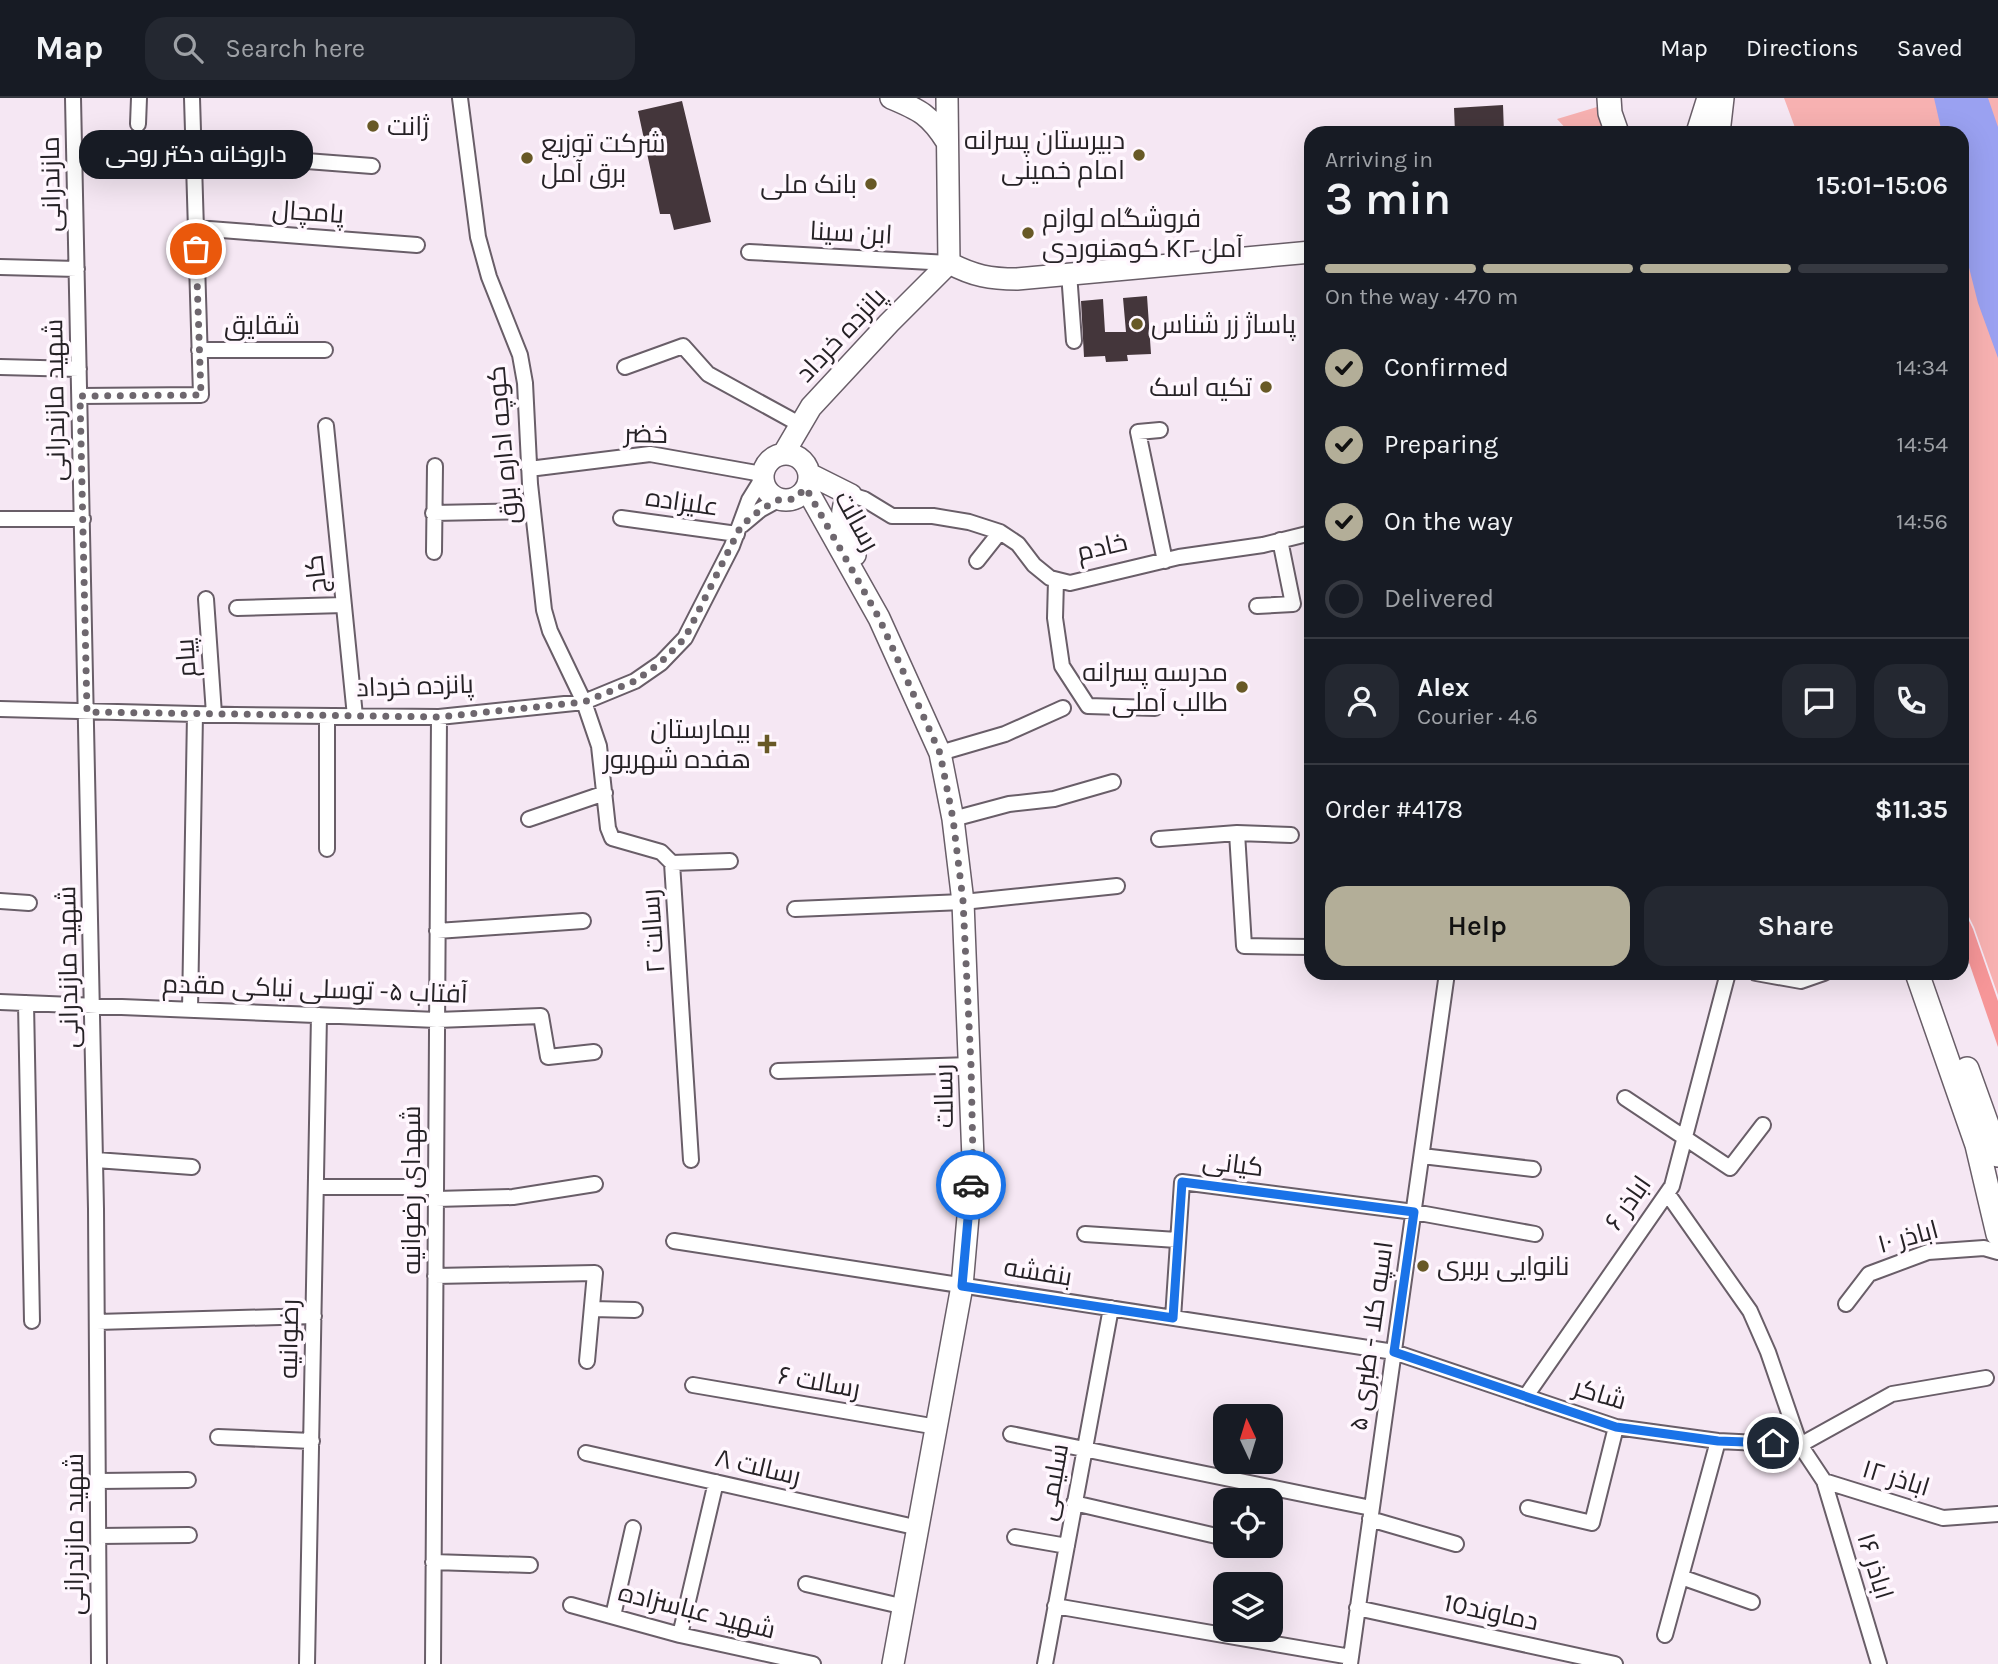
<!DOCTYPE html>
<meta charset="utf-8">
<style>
:root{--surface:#171b24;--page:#242831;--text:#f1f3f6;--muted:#9ea1a6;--line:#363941;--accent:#b3ae98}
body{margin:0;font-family:Karla,Cairo,sans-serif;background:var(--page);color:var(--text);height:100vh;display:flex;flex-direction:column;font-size:26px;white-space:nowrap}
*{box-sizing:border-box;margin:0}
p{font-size:23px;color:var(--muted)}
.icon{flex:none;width:38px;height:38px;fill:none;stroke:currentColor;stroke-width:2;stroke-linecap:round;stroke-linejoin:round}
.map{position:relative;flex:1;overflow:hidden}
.details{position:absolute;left:1304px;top:28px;width:665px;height:854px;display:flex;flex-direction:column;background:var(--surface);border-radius:21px;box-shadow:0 7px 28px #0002}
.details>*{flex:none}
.needle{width:46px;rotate:356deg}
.controls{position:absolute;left:1213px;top:1306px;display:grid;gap:14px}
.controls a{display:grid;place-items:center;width:70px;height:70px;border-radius:14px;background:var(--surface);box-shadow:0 7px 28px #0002;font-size:35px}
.pin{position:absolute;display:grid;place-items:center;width:60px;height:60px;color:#fff;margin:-30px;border:4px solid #fff;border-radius:50%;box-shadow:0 2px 7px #0007}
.courier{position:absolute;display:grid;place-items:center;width:70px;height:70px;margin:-35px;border:5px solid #1a73e8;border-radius:50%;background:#fff;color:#222;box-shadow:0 2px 9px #0007}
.bubble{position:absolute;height:49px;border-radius:21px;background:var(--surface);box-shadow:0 7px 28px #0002;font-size:23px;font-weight:600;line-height:49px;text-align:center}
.head em{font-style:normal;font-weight:600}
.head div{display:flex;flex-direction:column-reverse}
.head{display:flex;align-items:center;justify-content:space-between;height:119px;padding:0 21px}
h1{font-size:46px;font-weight:600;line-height:52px}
.bar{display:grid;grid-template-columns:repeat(4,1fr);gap:10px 7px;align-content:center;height:84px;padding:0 21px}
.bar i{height:9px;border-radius:5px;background:var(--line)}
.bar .current{background:var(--accent)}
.bar p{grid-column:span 4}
.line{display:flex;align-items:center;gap:18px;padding:0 21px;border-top:2px solid var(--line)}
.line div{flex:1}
.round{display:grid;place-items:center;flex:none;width:74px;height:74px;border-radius:21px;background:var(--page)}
ol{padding:0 21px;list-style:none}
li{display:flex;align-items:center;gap:21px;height:77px}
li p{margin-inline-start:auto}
li .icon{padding:7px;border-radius:50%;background:var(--accent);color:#111;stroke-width:4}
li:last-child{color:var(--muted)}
li i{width:38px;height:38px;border:4px solid var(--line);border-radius:50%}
.button{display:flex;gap:14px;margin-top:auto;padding:14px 21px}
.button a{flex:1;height:80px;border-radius:21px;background:var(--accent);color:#111;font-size:28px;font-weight:600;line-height:80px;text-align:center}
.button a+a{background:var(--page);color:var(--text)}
header{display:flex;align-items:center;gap:42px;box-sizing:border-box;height:98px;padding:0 35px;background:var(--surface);border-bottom:2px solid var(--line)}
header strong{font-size:33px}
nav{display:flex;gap:38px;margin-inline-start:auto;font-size:24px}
.search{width:490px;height:63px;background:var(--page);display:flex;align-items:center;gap:18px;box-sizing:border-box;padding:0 24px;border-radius:21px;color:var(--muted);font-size:26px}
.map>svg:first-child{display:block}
.green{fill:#f7b1b1}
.forest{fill:#f69698}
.water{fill:#9aa1f1}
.building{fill:#44363b}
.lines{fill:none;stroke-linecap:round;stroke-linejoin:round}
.minor-casing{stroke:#695e68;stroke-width:18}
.secondary-casing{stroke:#695e68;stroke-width:24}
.primary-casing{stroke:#695e68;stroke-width:26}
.minor{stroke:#fff;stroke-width:14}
.secondary{stroke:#fff;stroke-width:21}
.primary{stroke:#fff;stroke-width:23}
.done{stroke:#6e676e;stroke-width:7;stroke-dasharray:0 12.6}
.route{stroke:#1a73e8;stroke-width:9}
.poi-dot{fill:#685926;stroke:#fff7fe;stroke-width:2.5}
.labels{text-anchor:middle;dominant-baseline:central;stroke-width:7;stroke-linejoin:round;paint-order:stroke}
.poi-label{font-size:26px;fill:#262226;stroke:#fff7fe;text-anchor:start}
.street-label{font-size:26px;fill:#262226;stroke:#fff7fe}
</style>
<header>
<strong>Map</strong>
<div class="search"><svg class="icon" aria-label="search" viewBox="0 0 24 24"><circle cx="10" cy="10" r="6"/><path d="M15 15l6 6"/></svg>Search here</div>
<nav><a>Map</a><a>Directions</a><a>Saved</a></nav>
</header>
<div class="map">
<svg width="1998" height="1566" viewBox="0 0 1998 1566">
<rect width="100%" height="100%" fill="#f5e7f3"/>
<!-- green -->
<path class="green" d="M 1784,0 L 1998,0 L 1998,897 L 1974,829 L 1962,805 L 1962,35 L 1797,35 Z
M 1597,9 L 1609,35 L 1570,35 L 1557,21 Z"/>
<!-- forest -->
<path class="forest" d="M 1962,808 L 1973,831 L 1998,903 L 1998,949 L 1962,844 Z"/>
<!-- water -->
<path class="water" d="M 1934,0 L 1988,0 L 1998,29 L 1998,260 L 1978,205 L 1962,142 L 1962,35 L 1942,35 Z"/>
<!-- building -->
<path class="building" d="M 682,3 L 711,124 L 674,132 L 670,116 L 660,116 L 638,13 Z
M 1503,7 L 1504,35 L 1455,35 L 1454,10 Z
M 1147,198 L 1151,256 L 1127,257 L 1128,263 L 1106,264 L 1105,258 L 1084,259 L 1081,203 L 1103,201 L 1105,234 L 1126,234 L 1123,200 Z"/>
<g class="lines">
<!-- minor casing -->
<g class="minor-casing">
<path id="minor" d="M 73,0 L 96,1111 L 99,1566
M 460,0 L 478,139 L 489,179 L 520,257 L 525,285 L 530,386 L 544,512 L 550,533 L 584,604 L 599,648 L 608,730 L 612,740 L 661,754 L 672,765 L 691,1062
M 138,26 L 139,0
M 138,50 L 372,68
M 196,130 L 417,147
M 749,154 L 949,165
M 0,169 L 77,171
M 1069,175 L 1074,243
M 199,252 L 325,252
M 0,269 L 79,271
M 625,269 L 683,248 L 708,276 L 801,327
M 80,298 L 201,297 L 192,0
M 326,328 L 355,618
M 1160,332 L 1138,334 L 1165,463
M 529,371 L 650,356 L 762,376
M 851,397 L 864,401 L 892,418 L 933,418 L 969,424 L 1000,434 L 1018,446 L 1034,467 L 1050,480 L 1070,485 L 1179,459 L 1263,447 L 1311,435
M 433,415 L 533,413
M 621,420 L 737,436
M 0,421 L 83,421
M 742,427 L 760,412 L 778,402
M 434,454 L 435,368
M 977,463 L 1000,434
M 1056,482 L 1055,520 L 1062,568 L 1088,608 L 1155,610
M 206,501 L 214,616
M 1257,508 L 1293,506 L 1280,442
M 237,510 L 344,507
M 0,611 L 235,617 L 439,619 L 584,604 L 635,583 L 661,565 L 685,540 L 732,448 L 749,402 L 762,381
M 940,655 L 1005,636 L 1063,610
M 529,721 L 605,695
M 953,721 L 1009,706 L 1054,701 L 1113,684
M 1237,735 L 1244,848 L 1311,849
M 1159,741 L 1237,735 L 1291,737
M 327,751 L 327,618
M 672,765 L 730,763
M 0,803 L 29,805
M 795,811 L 963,804 L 1117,788
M 437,833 L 583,823
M 1756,875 L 1801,883 L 1824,875
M 0,904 L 437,922 L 541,918 L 548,959 L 594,954
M 26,905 L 32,1223
M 190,912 L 195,616
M 778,973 L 971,967
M 1625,1000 L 1730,1070 L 1763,1027
M 1422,1058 L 1533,1071
M 96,1062 L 192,1069
M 316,1089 L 436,1089
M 1667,1095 L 1750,1213 L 1768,1254 L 1800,1347 L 1824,1383 L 1943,1420 L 1998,1416
M 436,1101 L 513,1099 L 595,1086
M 1085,1136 L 1177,1142
M 674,1143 L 1394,1254 L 1616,1329 L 1718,1343 L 1800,1347
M 435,1178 L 595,1175 L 587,1263
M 1846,1206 L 1869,1176 L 1928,1154 L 1984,1150 L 1998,1154
M 592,1211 L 635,1212
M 1173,1220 L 1182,1084 L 1414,1114 L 1535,1136
M 97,1224 L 314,1218
M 693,1287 L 937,1329
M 1526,1298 L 1672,1088 L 1728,875
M 1011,1336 L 1371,1410
M 218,1339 L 312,1343
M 1800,1347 L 1892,1296 L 1986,1280
M 586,1355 L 919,1430
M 99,1383 L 188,1382
M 1824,1383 L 1879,1566
M 1074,1405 L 1225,1440
M 1528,1410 L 1592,1425 L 1616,1329
M 1370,1421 L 1456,1446
M 99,1438 L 189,1437
M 1015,1439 L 1067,1448
M 1254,1447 L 1256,1448
M 433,1464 L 530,1467
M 1681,1479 L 1752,1504
M 806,1486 L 905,1509
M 571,1507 L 680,1537 L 813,1566
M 1055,1508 L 1351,1559
M 1357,1510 L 1615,1566
M 613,1518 L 633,1430
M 680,1537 L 716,1384
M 1665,1537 L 1718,1343
M 307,1566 L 319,917
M 433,1566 L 439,619
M 1045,1566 L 1111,1210
M 1350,1566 L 1447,875"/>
</g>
<!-- secondary casing -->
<g class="secondary-casing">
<path id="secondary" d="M 891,0 C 920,12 930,17 947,44
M 947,0 L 949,165
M 949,165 C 974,178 990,181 1017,181 L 1311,154
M 784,355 L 811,309 L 889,225 L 949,165
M763 379a23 23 0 1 1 46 0a23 23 0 1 1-46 0Z
M 809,376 L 851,397 C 834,412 847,439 855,457
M 806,390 L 879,520 L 940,655 L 953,721 L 963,804 L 973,1061 L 962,1188 L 893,1566"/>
</g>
<!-- primary casing -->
<g class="primary-casing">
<path id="primary" d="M 1609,0 L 1610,15 L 1617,35
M 1698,35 L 1709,0
M 1718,35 L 1722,0
M 1917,875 L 1977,1047 L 1998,1136
M 1967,971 L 1998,1057"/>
</g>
<!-- minor -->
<use href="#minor" class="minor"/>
<!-- secondary -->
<use href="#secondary" class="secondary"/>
<!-- primary -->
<use href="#primary" class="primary"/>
</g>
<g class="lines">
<!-- done -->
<path class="done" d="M 196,151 L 201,297 L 80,298 L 87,614 L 439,619 L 584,604 L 635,583 L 660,565 L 685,540 L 741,428 L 760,412 L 778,402 L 794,401 L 806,390 L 879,520 L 940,655 L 953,721 L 963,803 L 971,967 L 973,1061 L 971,1087"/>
<!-- route -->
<path class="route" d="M 971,1087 L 962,1188 L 1173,1220 L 1182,1084 L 1414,1114 L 1394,1254 L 1616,1329 L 1718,1343 L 1773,1345"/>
</g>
<!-- markers -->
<g class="poi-dot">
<circle cx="373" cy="28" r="7"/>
<circle cx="1139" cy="57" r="7"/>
<circle cx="527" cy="60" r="7"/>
<circle cx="871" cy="86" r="7"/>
<circle cx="1028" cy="135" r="7"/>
<circle cx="1137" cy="226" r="7"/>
<circle cx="1266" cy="289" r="7"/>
<circle cx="1242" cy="589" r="7"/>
<path d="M763.5 635.5h7v7h7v7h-7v7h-7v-7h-7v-7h7z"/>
<circle cx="1423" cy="1168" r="7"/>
</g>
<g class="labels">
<!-- poi labels -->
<g class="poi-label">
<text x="387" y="28">ژانت</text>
<text x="1125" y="42" text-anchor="end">دبیرستان پسرانه<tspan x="1125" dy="30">امام خمینی</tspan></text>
<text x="541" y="45">شرکت توزیع<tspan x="541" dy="30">برق آمل</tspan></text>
<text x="857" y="86" text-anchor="end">بانک ملی</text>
<text x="1042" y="120">فروشگاه لوازم<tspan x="1042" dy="30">کوهنوردی K۲ آمل</tspan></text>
<text x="1151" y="226">پاساژ زر شناس</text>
<text x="1252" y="289" text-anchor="end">تکیه اسک</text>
<text x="1228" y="574" text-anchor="end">مدرسه پسرانه<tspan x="1228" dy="30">طالب آملی</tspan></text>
<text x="751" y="631" text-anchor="end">بیمارستان<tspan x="751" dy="30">هفده شهریور</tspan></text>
<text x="1437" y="1168">نانوایی بربری</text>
</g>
<!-- street labels -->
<g class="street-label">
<text transform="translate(51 86) rotate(-91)">مازندرانی</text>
<text transform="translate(308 114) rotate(4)">پامچال</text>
<text transform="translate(851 135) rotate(3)">ابن سینا</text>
<text x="262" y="227">شقایق</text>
<text transform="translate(841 237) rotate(-47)">پانزده خرداد</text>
<text transform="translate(55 302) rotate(-91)">شهید مازندرانی</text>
<text transform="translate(646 336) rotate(1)">خضر</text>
<text transform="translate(503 347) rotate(-95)">کوچه اداره برق</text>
<text transform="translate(682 404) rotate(8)">علیزاده</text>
<text transform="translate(857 423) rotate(61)">رسالت</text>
<text transform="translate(1102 449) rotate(-13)">خادم</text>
<text transform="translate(316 476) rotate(-96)">کاج</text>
<text transform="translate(186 560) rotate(-94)">پیام</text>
<text transform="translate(415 588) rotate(-2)">پانزده خرداد</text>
<text transform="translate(653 833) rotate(-94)">رسالت ۲</text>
<text transform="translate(68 869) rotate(-91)">شهید مازندرانی</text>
<text transform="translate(315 891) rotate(2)">آفتاب ۵- توسلی نیاکی مقدم</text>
<text transform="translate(944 998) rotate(-91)">رسالت</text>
<text transform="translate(1233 1066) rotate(7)">کیانی</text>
<text transform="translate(411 1092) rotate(-90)">شهدای رضوانیه</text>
<text transform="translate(1628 1105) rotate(-55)">اباذر ۶</text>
<text transform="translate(1908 1139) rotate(-15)">اباذر ۱۰</text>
<text transform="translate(1038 1174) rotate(9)">بنفشه</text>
<text transform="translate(1371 1238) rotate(-82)">اسپه کلا - طبری ۵</text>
<text transform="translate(289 1241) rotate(-89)">رضوانیه</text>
<text transform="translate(819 1284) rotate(10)">رسالت ۶</text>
<text transform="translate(1600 1296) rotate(17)">شاکر</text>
<text transform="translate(758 1369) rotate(13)">رسالت ۸</text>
<text transform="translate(1896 1380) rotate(17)">اباذر ۱۲</text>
<text transform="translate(1053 1384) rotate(-80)">سلیمی</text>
<text transform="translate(74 1436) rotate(-90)">شهید مازندرانی</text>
<text transform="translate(1875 1468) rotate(73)">اباذر ۱۶</text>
<text transform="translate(697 1513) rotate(14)">شهید عباسزاده</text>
<text transform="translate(1491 1514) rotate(12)">دماوند10</text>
</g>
</g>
</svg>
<div class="controls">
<a><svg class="needle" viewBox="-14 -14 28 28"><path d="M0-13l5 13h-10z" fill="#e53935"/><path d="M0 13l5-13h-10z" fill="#9ea1a6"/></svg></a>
<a><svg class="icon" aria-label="locate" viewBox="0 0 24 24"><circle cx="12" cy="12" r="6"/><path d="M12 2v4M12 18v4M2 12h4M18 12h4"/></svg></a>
<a><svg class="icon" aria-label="layers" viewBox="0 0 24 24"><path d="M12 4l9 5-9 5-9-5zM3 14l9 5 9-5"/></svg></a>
</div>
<div class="pin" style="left:196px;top:151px;background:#ea580c"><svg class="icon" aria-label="bag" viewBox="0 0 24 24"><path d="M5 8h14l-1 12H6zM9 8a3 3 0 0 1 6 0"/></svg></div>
<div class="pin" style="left:1773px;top:1345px;background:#1f2937"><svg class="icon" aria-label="home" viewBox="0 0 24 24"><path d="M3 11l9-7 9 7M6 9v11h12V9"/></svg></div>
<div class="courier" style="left:971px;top:1087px"><svg class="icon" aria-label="car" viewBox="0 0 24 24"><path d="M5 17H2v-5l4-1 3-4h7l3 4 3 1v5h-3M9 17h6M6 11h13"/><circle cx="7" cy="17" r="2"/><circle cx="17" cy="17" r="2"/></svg></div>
<div class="bubble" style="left:79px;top:32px;width:234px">داروخانه دکتر روحی</div>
<section class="details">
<div class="head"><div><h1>3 min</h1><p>Arriving in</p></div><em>15:01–15:06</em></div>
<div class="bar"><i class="current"></i><i class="current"></i><i class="current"></i><i></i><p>On the way · 470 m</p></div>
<ol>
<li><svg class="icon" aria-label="check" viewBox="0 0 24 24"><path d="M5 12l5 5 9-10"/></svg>Confirmed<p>14:34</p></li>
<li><svg class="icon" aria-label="check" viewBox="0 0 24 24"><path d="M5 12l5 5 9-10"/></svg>Preparing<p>14:54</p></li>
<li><svg class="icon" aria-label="check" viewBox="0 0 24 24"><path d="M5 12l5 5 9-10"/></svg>On the way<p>14:56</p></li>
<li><i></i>Delivered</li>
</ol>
<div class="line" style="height:126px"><a class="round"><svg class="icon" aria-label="person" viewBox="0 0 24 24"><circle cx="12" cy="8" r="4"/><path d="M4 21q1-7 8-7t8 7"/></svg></a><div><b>Alex</b><p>Courier · 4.6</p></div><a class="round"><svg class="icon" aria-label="chat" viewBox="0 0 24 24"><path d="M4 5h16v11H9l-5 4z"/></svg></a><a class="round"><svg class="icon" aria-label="phone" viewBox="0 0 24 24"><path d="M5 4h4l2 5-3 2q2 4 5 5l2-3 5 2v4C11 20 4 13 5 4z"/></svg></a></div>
<div class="line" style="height:91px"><div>Order #4178</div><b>$11.35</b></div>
<div class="button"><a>Help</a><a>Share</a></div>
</section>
</div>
